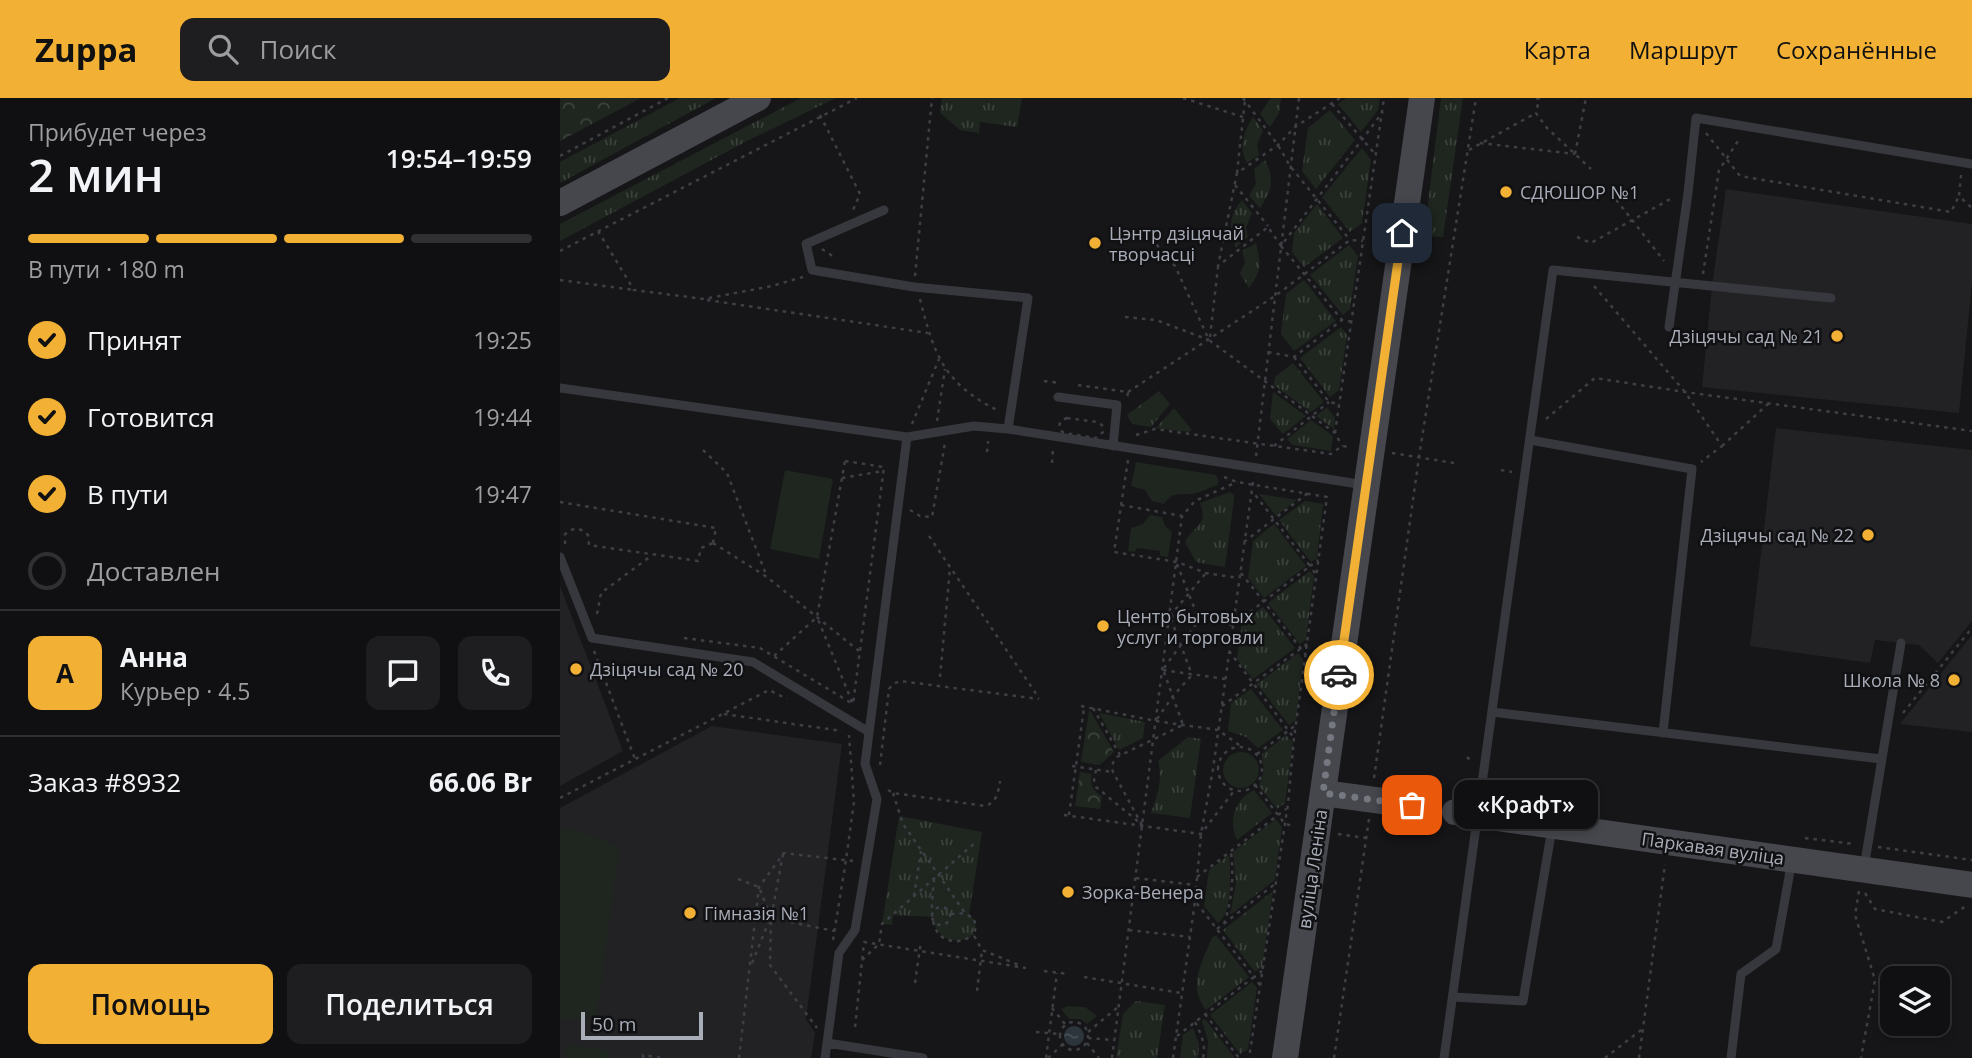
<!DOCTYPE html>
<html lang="ru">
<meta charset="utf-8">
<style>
:root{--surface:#101012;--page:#1e1e20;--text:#f1f3f6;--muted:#9c9d9f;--line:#303032;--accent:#f2b134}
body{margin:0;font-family:"Open Sans",sans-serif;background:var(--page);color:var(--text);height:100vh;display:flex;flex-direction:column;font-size:26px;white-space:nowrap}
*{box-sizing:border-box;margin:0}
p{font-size:23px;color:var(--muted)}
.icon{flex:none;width:38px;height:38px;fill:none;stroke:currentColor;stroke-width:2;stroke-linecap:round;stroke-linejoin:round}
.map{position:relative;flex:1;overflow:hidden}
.drawer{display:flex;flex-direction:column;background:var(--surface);width:560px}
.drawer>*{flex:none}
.fabs{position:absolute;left:1320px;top:868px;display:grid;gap:14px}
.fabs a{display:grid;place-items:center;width:70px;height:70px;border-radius:14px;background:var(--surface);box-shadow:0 4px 10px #0003,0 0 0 2px var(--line);font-size:35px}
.scale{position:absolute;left:21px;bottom:18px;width:122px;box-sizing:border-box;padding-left:7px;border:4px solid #a8adb8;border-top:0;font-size:19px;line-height:24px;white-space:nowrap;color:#a8adb8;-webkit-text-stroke:5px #111113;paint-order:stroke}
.pin{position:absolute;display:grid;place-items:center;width:60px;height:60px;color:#fff;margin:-30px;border-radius:14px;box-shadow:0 4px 10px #0006}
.courier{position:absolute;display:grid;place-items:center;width:70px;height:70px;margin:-35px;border:5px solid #f2b134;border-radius:50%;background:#fff;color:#222;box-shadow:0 2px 9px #0007}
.bubble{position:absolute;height:49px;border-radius:14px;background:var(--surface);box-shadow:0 4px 10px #0003,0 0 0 2px var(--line);font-size:23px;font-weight:600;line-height:49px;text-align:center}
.headline em{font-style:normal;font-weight:600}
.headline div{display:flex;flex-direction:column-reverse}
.headline{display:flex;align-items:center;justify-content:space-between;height:119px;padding:0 28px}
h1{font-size:46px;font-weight:600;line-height:52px}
.bar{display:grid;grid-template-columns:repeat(4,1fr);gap:10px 7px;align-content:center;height:84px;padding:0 28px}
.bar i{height:9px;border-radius:5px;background:var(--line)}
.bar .active{background:var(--accent)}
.bar p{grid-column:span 4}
.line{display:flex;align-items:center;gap:18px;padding:0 28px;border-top:2px solid var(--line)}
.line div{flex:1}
.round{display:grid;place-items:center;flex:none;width:74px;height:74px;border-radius:14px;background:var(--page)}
ol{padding:0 28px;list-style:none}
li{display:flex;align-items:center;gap:21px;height:77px}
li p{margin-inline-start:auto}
li .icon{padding:7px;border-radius:50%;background:var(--accent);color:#111;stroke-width:4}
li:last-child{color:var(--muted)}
li i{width:38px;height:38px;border:4px solid var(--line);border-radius:50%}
.action{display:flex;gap:14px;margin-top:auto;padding:14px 28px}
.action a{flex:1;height:80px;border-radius:14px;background:var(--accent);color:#111;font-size:28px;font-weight:600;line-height:80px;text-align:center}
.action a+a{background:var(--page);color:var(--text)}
header{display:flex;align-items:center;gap:42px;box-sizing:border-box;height:98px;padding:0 35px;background:var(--accent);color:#111}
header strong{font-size:33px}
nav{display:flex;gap:38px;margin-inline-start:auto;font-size:24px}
.search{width:490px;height:63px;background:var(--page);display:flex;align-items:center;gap:18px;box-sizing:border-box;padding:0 24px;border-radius:14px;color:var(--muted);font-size:26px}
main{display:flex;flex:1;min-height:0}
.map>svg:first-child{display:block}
.built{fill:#222225}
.grass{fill:url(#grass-tufts)}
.forest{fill:url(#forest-crowns)}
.green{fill:#1e261f}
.water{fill:url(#water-ripples)}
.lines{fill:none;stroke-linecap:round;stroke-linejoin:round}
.secondary-tunnel{stroke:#333438;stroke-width:26;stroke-dasharray:26 13;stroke-linecap:butt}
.path{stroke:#3d3f44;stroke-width:2.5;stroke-dasharray:3.5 5;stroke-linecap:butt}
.lane{stroke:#37383d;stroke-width:9}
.secondary{stroke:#45474d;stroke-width:26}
.done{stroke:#757880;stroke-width:7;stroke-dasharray:0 12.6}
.route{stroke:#f2b134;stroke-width:9}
.poi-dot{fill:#f2b134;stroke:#111113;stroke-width:2.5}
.labels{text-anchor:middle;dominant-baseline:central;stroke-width:5;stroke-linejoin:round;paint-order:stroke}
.poi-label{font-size:18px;fill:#a8adb8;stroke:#111113;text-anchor:start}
.street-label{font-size:18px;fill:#a8adb8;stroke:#111113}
</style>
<header>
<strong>Zuppa</strong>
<div class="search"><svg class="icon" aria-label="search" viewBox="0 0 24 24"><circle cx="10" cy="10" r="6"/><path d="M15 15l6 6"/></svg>Поиск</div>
<nav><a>Карта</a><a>Маршрут</a><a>Сохранённые</a></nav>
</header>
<main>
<section class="drawer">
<div class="headline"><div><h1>2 мин</h1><p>Прибудет через</p></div><em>19:54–19:59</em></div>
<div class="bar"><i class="active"></i><i class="active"></i><i class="active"></i><i></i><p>В пути · 180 m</p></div>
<ol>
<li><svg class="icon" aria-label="check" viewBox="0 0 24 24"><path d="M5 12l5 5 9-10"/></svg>Принят<p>19:25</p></li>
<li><svg class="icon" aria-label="check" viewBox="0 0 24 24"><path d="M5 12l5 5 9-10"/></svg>Готовится<p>19:44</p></li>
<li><svg class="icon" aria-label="check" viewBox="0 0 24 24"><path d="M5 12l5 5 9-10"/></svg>В пути<p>19:47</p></li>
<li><i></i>Доставлен</li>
</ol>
<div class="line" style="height:126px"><b class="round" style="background:var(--accent);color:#111">А</b><div><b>Анна</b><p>Курьер · 4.5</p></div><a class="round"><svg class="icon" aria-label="chat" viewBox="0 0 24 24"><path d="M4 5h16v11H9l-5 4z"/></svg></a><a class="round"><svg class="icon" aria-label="phone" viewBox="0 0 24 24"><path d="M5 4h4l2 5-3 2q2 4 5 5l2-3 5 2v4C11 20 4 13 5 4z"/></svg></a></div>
<div class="line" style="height:91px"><div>Заказ #8932</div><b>66.06 Br</b></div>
<div class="action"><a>Помощь</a><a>Поделиться</a></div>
</section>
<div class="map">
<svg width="1412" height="960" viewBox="0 0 1412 960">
<defs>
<pattern id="grass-tufts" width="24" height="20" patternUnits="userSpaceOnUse" patternTransform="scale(1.75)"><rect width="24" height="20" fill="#1e261f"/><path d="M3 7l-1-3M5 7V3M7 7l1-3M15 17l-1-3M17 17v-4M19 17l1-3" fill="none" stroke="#3c433d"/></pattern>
<pattern id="forest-crowns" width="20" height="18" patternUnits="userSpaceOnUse" patternTransform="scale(1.75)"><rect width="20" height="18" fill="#1e261f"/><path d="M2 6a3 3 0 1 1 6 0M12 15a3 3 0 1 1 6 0" fill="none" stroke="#3c433d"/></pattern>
<pattern id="water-ripples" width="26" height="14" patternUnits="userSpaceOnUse" patternTransform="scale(1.75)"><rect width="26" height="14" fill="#2c353c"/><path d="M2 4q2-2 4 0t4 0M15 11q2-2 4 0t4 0" fill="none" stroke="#485056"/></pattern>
</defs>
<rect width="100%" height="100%" fill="#161618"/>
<!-- built -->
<path class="built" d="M 1166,91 L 1412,126 L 1412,184 L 1399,315 L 1142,289 L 1152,188 Z
M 1216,330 L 1412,352 L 1412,523 L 1378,565 L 1359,547 L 1315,542 L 1310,565 L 1190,548 Z
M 0,488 L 63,653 L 0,688 Z
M 1412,537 L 1412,634 L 1340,626 Z
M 152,628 L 282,646 L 246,921 L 255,935 L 251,960 L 0,960 L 0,710 Z"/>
<!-- grass -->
<path class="grass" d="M 120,0 L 156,0 L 0,85 L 0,64 Z
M 241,0 L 276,0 L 185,44 L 0,143 L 0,126 Z
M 382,0 L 462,0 L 457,29 L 420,24 L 419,35 L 400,32 L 380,15 Z
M 714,0 L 721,0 L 719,15 L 710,29 L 700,16 L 710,1 Z
M 786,0 L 820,0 L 818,12 L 801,34 L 778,6 Z
M 881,0 L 903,0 L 883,139 L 864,138 Z
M 770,12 L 795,42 L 756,91 L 742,73 L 748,30 Z
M 693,19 L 703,32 L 697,47 L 699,57 L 687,65 C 678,51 684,33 693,19 Z
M 802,50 L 811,62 L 802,125 L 790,134 L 762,99 Z
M 705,62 C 715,82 712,92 700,110 L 689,98 L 696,85 L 694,71 Z
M 682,102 L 692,115 L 686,130 L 688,139 L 676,149 C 668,130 669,118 682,102 Z
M 757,106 L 783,140 L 744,169 L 732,154 L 734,135 Z
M 696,145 C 701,166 702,172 689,190 L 680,176 L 685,164 L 682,153 Z
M 789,147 L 798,158 L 790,211 L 783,217 L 750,177 Z
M 744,182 L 776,223 L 734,253 L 721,236 L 726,196 Z
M 781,229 L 787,237 L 779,292 L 770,299 L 740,260 Z
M 733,265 L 764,304 L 751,314 L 714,287 L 715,279 Z
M 599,293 L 610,306 L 591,329 L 572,326 L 567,317 Z
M 713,294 L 746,318 L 723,336 L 710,321 Z
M 767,309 L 775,320 L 774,331 L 756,318 Z
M 614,310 L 632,332 L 629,334 L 596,330 Z
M 751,322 L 773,338 L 771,353 L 733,347 L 727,341 Z
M 670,394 L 674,397 L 674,401 L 665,469 L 636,464 L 625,444 C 633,428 649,428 640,405 Z
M 699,396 L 737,402 L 716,418 Z
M 745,403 L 763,406 L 757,460 L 751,464 L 719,422 Z
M 714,426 L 746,468 L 704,500 L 688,480 L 693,443 Z
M 750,473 L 754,478 L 746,541 L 740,546 L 708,505 Z
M 703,509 L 735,550 L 693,581 L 677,561 L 682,524 Z
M 738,555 L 743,562 L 736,622 L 729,627 L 697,586 Z
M 691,591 L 723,632 L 698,650 L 686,639 L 668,633 L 671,605 Z
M 539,615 L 585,624 L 583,640 L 559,652 Z
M 726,637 L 733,645 L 725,705 L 717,711 L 699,688 L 704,672 L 702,656 Z
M 628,639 L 641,641 L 630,720 L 591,715 C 597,697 603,683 598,663 Z
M 694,692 L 712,715 L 677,742 C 668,723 674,702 694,692 Z
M 339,718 L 422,734 L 409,817 L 414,821 L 416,830 L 410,840 C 389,847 377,839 372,819 L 333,817 L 332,827 L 322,826 Z
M 716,721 L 722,729 L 715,782 L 670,817 L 676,785 L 673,754 Z
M 669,757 C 671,775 673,814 658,825 L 644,808 L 649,772 Z
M 713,793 L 702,869 L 695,874 L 663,832 Z
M 656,837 L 689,879 L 646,912 C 627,888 642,864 652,840 Z
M 692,884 L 697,890 L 688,951 L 680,956 L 650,917 Z
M 576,903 L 605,907 L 597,960 L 556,960 L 563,916 Z
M 645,921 L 675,960 L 647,960 L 648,943 L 642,923 Z
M 633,930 L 639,946 L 638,960 L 620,960 L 623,937 Z"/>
<!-- forest -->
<path class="forest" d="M 0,0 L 81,0 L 0,43 Z
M 529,613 L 531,614 L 554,654 L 540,667 L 521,664 Z
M 520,674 L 532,676 C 529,686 533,693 542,698 L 540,711 L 515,708 Z"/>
<!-- green -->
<path class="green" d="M 576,364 L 656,377 L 659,384 L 657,387 C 649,390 637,396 629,396 C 616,397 613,394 604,406 L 592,403 L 585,392 L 571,388 Z
M 225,372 L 273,381 L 259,461 L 210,451 Z
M 590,417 L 602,419 L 605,428 L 612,434 L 608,459 L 600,458 L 600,453 L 577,450 L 575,454 L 568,453 L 571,430 L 583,426 Z
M663 672a18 18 0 1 1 36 0a18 18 0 1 1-36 0Z
M 3,731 C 24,733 41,739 59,750 L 37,916 L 18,921 L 0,922 L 0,732 Z
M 509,908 L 525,909 L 537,918 L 527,926 L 520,921 L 509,921 L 501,911 Z
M 6,947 L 49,952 L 48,960 L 5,960 Z"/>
<!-- water -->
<path class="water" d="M504 938a10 10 0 1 1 20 0a10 10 0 1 1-20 0Z"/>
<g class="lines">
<!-- secondary-tunnel -->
<path class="secondary-tunnel" d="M 852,707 L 895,714"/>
<!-- path -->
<path class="path" d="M 623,0 L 683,19
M 683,0 L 718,47 L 730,68 L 790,142
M 780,0 L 735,29 L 718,47 L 677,75 L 658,168 L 708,129 L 721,148 L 823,14
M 976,0 L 979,1 L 976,15 L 987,30 L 1031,71
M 772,6 L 815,56
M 260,17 L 300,96 L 293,112
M 1146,35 L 1180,78 L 1391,114 L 1399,98
M 920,45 L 1015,56
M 909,52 L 976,15
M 1015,56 L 1026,0
M 0,58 L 108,0
M 677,75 L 685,2
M 1401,77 L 1399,98 L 1412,110
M 675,87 L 708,128
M 1051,95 L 1104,163
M 38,133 L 74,192 L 144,201 L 212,188 L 243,179
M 1017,139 L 1031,145 L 1114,99
M 591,140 L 615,168 L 649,242 L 775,335 L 782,348
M 721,148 L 782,222 L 793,224
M 262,151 L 274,159
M 0,153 L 297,0
M 1143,176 L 1159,72 L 1180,40
M 355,178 L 372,0
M 0,182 L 74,192
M 1034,188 L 1125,294 L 1162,348 L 1141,364
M 360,201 C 374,257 384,286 439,313
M 147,202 L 368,235
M 565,219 L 596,222 L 649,242
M 650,239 L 658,169
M 708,254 L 734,259 L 782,222
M 734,259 L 769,304 L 779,306
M 484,283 L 501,285
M 518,287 L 568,294 L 567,300
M 568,294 L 715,198 L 790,142 L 803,143
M 507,320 L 537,324 L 542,327 L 543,334 L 536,340 L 504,335 C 499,332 498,326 502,322 Z
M 986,321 L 1035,280 L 1125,294 L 1412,333
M 377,323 L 385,271
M 352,326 L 379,261
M 775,335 L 824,0
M 576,337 L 595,331 L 771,356 L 782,348 L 791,349
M 714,348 L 769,304
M 1162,348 L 1208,306
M 143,352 L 167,375 L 207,479
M 427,354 L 428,343
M 832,355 L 894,365
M 696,358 L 739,0
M 568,362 L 554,454 L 617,464 L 646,475 L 679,480
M 285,363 L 324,369 L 293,606 L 257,519 Z
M 492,365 L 493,351
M 941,372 L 952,374
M 664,379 L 677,384 L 767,399 L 734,640 L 728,706 L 689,960
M 282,380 L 323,373
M 0,404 L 156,430 L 153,445
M 561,407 L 622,418
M 350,412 L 360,418 L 372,419 L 385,345
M 369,438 L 479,600
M 684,444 L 748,395
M 153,445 L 207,479 L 299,553
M 5,446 L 5,436 C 14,429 20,429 28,437 L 29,447 L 138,463 L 141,450 L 153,445
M 617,466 L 639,522
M 681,475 L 746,557
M 755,475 L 750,468 L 758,462
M 37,516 L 41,495 L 91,458
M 610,518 L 673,527 L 750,468 L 693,394
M 610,518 L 646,475
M 611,521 L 632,577
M 124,540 L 200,550 L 293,606
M 34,553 L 75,661
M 669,553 L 734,640
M 214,558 L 256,520
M 604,570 L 639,522
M 603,572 L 665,581
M 604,574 L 623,627
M 380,579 L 390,470
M 521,608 L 596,623 L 658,632 L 682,649
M 662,608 L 747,546
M 533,610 L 560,657
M 1343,615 L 1412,530
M 164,616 L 282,633
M 597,621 L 613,598 L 632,577
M658 671a22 22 0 1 1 44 0a22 22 0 1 1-44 0Z
M 697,656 L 736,627
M 907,659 L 912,664
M 320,667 L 329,591 L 333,586 L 340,583 L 479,601
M 512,668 L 553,674
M 536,672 L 534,682 L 536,689 L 580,725
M 814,680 L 859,359 L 916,0
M 695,687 L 725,726 L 734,728
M 328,692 L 333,695 L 425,708 C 437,704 438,695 440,683
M 333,695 L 343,726 L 405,815 L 414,821 L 416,830 L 413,836 L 422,852 L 459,867
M 0,700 L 209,592 L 227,601
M 504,717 L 641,736 L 674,693
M 509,717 L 524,610
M 582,727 L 553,674 C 551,668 553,663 557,659 L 623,627
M 778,736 L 806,740
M 1245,740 L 1294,746
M 1318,749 L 1412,762
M 223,756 L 211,820 L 274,833
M 637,779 L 726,711
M 576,780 L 635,787
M 178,781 L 199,789 L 211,820 L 210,867 L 257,930
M 374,781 C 373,801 364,839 393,843 C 401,844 408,841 413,836
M 1299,793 L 1295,817 L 1315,882 L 1301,960
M 1305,795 L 1315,811 L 1382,824 L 1406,808
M 354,798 L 361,753
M372 818a9 9 0 1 1 18 0a9 9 0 1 1-18 0Z
M 391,816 L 405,815
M 664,826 C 672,801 674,780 671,754
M 657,831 L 715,786
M 569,832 L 630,839
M 273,842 L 286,762 L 294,704 L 289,637
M 302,862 L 319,846 L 322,826 L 416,744
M 192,865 L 209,823
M 484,873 L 509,876
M 524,879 L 621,895
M 355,885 L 361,843
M 700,887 L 694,879 L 702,873
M 417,893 L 422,852
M 492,910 L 505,926
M 645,916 L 679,960
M500 938a14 14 0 1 1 28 0a14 14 0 1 1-28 0Z
M 635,924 C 641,936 646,946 643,960
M 295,929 L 304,844 L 466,870
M 476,934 L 500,936
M 528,934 L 558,909
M 617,938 L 694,879 L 635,803
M 528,940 L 553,942
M 527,945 L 539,960
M 83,960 L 83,957 L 102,960
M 179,960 L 199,789 L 224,755 L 293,763
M 486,960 L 497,875
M 488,960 L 502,947
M 552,960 L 622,418 L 635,403 L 677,384
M 613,960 L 635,803 L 641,736 L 653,671 L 693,384
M 774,960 L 809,721
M 1045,960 L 1081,932
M 1079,960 L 1105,766"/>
<!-- lane -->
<path class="lane" d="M 324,112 L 246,146 L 252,172 L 354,189 L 468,200 L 448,331
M 1109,229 L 1128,95 L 1136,20 L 1412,66
M 0,290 L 347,339 L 414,328 L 448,331 L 805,387
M 498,299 L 557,307 L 553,348
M 970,342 L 1132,371 L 1103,635
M 0,459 L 32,540 L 193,564 L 309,634
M 932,614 L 1321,661
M 1304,770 L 1341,545
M 893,899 L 963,903 L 992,730
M 267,945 L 363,960
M 265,960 L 279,855 L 295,832 L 317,701 L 305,666 L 347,339
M 884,960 L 993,172 L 1271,200
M 1171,960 L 1181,876 L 1216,851 L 1229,779 L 1231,763"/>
<!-- secondary -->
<path class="secondary" d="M 0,105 L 198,0
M 763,695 L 852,707
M 895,714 L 1412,787
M 725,960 L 862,0"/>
</g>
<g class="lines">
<!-- done -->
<path class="done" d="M 779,577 L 763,695 L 852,707"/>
<!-- route -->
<path class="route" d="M 779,577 L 842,135"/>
</g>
<!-- markers -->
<g class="poi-dot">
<circle cx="946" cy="94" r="7"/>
<circle cx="535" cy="145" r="7"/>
<circle cx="1277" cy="238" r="7"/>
<circle cx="1308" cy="437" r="7"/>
<circle cx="543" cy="528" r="7"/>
<circle cx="16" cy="571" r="7"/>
<circle cx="1394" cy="582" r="7"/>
<circle cx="508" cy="794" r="7"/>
<circle cx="130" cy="815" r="7"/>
</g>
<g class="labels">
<!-- poi labels -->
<g class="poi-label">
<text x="960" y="94">СДЮШОР №1</text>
<text x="549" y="135">Цэнтр дзіцячай<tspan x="549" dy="21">творчасці</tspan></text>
<text x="1263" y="238" text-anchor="end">Дзіцячы сад № 21</text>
<text x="1294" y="437" text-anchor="end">Дзіцячы сад № 22</text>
<text x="557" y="518">Центр бытовых<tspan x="557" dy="21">услуг и торговли</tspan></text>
<text x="30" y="571">Дзіцячы сад № 20</text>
<text x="1380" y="582" text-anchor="end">Школа № 8</text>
<text x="522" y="794">Зорка-Венера</text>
<text x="144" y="815">Гімназія №1</text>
</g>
<!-- street labels -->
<g class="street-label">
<text transform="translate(1153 750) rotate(8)">Паркавая вуліца</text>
<text transform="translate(752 771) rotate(-82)">вуліца Леніна</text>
</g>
</g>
</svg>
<div class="fabs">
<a><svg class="icon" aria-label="layers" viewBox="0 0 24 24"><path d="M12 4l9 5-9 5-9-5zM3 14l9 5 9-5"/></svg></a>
</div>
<div class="scale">50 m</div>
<div class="pin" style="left:852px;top:707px;background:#ea580c"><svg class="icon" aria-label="bag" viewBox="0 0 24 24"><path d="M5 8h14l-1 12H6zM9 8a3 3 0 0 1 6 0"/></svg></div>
<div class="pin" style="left:842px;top:135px;background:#1f2937"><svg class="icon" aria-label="home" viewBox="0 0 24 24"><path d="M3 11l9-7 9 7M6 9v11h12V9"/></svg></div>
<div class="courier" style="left:779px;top:577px"><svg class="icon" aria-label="car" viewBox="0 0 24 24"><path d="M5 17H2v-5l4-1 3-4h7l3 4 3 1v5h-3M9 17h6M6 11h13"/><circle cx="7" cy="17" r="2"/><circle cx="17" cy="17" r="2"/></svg></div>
<div class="bubble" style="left:894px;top:682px;width:144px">«Крафт»</div>
</div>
</main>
